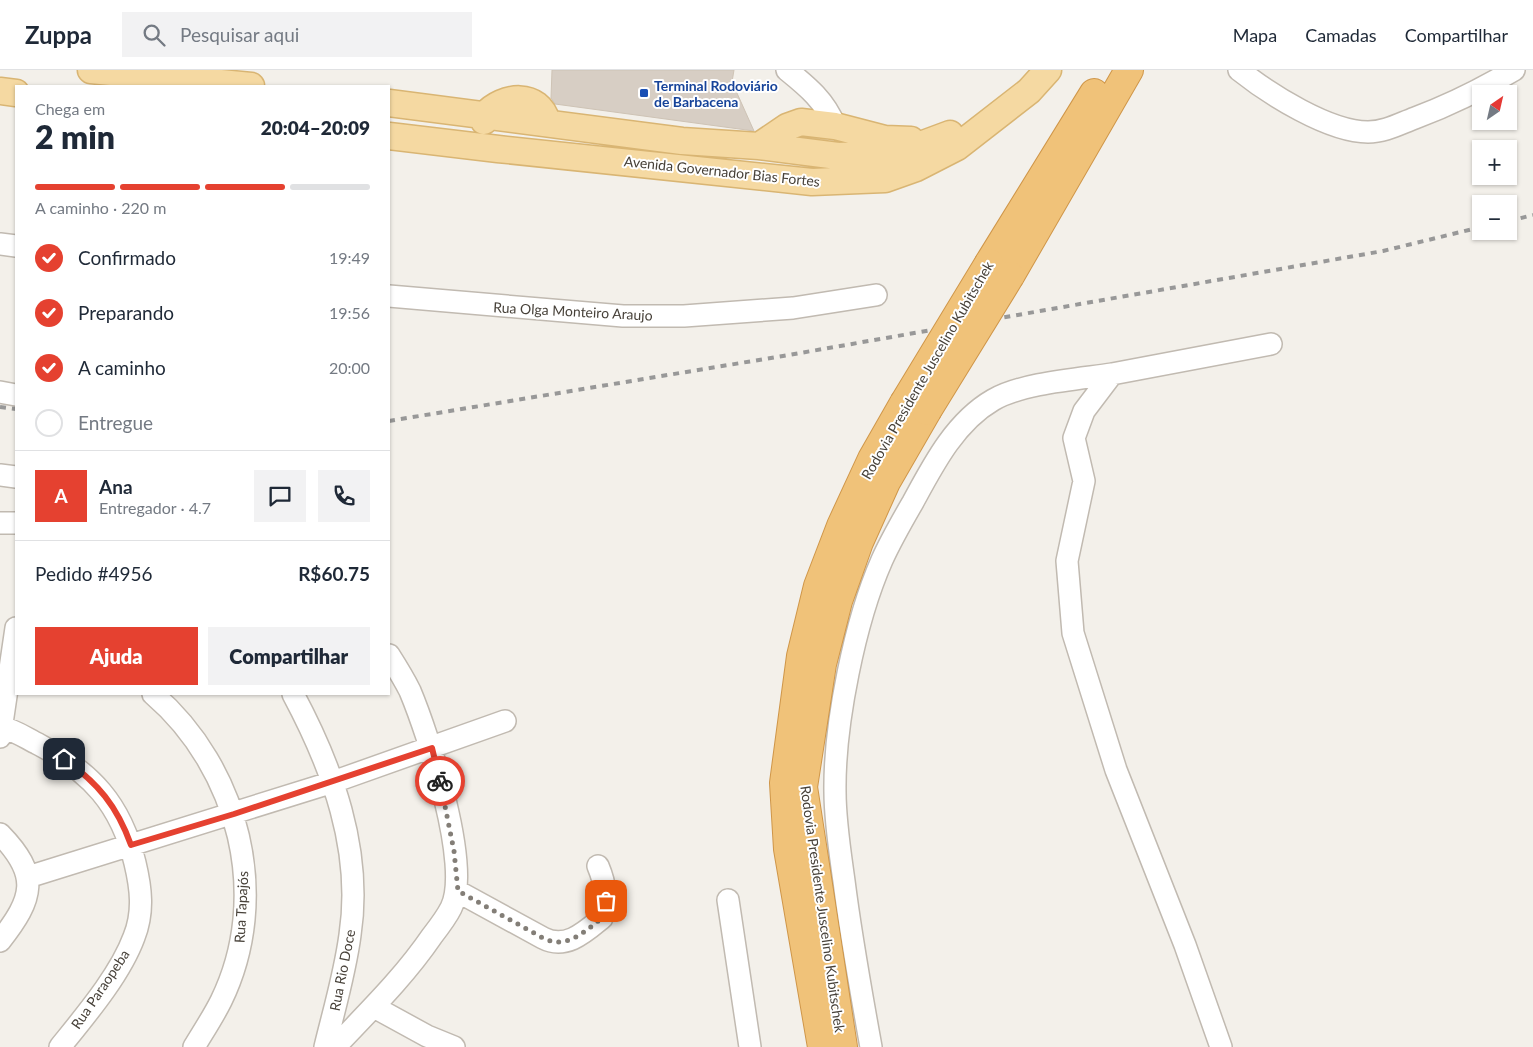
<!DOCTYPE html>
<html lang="pt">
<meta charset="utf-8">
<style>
:root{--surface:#fff;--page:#f2f2f3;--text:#1f2937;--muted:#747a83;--line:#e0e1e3;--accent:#e54130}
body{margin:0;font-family:Lato,sans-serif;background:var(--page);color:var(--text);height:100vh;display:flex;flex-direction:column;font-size:19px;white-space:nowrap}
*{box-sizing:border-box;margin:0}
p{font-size:16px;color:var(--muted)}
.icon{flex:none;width:28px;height:28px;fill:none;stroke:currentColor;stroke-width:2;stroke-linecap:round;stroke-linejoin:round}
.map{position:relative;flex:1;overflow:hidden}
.side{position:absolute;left:15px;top:15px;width:375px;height:610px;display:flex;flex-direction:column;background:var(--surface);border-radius:0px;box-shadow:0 1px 4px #0004}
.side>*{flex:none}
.needle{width:32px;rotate:34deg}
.buttons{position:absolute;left:1472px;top:15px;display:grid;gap:10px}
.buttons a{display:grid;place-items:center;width:45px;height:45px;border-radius:0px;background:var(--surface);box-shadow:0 1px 4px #0004;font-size:25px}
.pin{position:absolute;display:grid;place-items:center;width:42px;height:42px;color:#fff;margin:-21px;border-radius:10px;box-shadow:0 2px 8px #0006}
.courier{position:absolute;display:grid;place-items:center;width:50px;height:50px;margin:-25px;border:4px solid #e54130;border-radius:50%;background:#fff;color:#222;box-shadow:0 1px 6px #0007}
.summary em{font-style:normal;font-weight:800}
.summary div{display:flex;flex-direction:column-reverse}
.summary{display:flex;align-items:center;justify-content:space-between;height:85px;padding:0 20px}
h1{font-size:32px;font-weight:800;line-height:38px}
.bar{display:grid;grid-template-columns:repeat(4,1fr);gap:8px 5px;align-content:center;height:60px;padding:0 20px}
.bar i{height:6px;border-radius:4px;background:var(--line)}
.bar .active{background:var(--accent)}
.bar p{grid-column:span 4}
.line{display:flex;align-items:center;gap:12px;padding:0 20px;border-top:1px solid var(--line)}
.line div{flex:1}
.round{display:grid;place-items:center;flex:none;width:52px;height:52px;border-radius:0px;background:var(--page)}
ol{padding:0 20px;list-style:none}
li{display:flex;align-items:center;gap:15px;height:55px}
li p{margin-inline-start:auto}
li .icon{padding:5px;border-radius:50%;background:var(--accent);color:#fff;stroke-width:4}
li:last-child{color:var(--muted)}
li i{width:28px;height:28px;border:2px solid var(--line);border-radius:50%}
.action{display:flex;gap:10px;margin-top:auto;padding:10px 20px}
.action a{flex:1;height:58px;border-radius:0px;background:var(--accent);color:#fff;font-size:20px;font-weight:800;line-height:58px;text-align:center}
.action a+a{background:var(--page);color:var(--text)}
header{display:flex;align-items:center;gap:30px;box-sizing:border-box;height:70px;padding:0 25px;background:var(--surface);border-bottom:1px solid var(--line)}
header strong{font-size:24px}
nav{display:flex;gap:28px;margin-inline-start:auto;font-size:18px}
.search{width:350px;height:45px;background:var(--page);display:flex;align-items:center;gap:12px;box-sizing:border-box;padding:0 18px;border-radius:0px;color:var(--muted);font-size:19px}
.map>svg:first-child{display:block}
.building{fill:#d7cec4;stroke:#cec3b5}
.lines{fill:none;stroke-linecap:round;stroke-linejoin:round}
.minor-casing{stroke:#c1bab1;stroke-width:24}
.major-casing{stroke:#d9b573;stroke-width:29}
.highway-casing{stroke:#cf9649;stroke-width:30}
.minor{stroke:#fff;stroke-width:21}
.major{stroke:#f5d9a2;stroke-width:26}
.highway{stroke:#f0c279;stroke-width:28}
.rail{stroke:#989898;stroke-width:4;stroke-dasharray:6 6;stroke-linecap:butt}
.highway-bridge-casing{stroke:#cf9649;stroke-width:30;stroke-linecap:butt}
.highway-bridge{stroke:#f0c279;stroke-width:28}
.done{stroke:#837e77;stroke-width:5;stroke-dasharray:0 9}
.route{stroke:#e54130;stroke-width:6}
.transit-dot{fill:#1a4fb4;stroke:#fff;stroke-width:2}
.labels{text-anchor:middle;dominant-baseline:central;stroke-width:4;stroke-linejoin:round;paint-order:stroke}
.transit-label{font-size:14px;font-weight:bold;fill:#164399;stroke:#fff;text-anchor:start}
.street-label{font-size:14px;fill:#474139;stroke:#fff}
</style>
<header>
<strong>Zuppa</strong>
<div class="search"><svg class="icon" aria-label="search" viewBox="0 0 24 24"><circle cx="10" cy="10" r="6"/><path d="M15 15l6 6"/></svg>Pesquisar aqui</div>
<nav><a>Mapa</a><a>Camadas</a><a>Compartilhar</a></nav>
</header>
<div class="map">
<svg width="1533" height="977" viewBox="0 0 1533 977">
<rect width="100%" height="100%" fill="#f3f0ea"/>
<!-- building -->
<path class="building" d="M 552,0 L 734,0 L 732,12 L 754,61 L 555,34 L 551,28 Z"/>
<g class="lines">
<!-- minor casing -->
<g class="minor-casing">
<path id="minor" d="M 787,0 C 808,17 825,31 835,56
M 1239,0 C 1269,24 1329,62 1368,62 C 1385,62 1399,54 1415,48 C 1450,35 1482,19 1514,0
M 0,174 L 16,176
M 389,226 L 623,246 L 684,246 L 793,238 L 876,225
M 0,322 L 16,325
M 0,405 L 16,407
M 0,453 L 16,453
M 153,624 C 239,698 272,827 221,931 C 213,947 203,962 194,977
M 293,624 C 332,697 363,780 350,865 C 345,903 334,940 325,977
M 0,657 C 13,659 26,668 38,674 C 91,702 121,734 135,793 C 141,818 144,842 134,867 C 120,905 85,946 60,977
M 0,667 L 16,558
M 0,764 C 40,805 34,828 0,871
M 28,807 L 333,712 L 505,651
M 457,821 L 543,868 C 566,880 585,862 602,848 C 607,828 606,815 598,796
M 728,830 L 750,977
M 374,937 L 427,966 L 454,977
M 335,977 C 369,941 404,907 432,866 C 439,857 446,848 451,838 C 472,797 428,664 410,621 C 404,609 396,596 389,585
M 871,977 C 861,922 851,867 844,811 C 840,782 835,751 835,722 C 834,654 855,551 882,490 C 891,470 902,451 913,432 C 933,395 955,352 993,330 C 1022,313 1078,309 1112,304
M 1221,977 L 1185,875 L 1116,700 L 1073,563 L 1067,491 L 1084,411 L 1074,368 L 1084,341 L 1112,304 L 1271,274"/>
</g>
<!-- major casing -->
<g class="major-casing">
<path id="major" d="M 91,0 L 251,16
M 0,21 L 16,23
M 389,33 L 682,71 L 759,76 L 838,86 L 888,84 L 907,80 L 950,64
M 484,51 L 485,45 C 503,25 539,21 547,52
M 389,66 L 498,79 L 812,112 L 885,109 L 916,98 L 957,77 L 1029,21 L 1048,0
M 759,76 L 787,57 L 801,52 L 835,56 L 885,69 L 911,70"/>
</g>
<!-- highway casing -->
<g class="highway-casing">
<path id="highway" d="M 989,193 L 1094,23
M 1010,206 L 1129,0
M 822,977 L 788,779 L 784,713 L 801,586 L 818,516 L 841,456 L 872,389 L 904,333
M 843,977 L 803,717 L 822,594 L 838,531 L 859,472 L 886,412 L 927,341"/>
</g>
<!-- minor -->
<use href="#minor" class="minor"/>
<!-- major -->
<use href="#major" class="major"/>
<!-- highway -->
<use href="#highway" class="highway"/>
<!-- rail -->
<path class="rail" d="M 1509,151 L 1533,145
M 0,337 L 16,339
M 389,351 L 783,286 L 1383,181 L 1481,157"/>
<!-- highway-bridge casing -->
<g class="highway-bridge-casing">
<path id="highway-bridge" d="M 904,333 L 989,193
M 927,341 L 1010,206"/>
</g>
<!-- highway-bridge -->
<use href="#highway-bridge" class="highway-bridge"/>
</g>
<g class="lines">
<!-- done -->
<path class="done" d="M 440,711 L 454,781 L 458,821 L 543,868 C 566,880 584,862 602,848 L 606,831"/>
<!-- route -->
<path class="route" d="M 64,689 C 98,713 117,736 131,775 L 234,744 L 432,678 L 440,711"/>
</g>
<!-- markers -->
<rect class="transit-dot" x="639" y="18" width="10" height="10" rx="2.5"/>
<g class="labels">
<!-- transit labels -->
<g class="transit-label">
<text x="654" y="15">Terminal Rodoviário<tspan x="654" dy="16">de Barbacena</tspan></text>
</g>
<!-- street labels -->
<g class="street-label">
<text transform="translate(722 101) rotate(6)">Avenida Governador Bias Fortes</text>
<text transform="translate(573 241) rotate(3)">Rua Olga Monteiro Araujo</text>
<text transform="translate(927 300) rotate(-60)">Rodovia Presidente Juscelino Kubitschek</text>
<text transform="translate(241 837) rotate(-87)">Rua Tapajós</text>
<text transform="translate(823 839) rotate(82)">Rodovia Presidente Juscelino Kubitschek</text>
<text transform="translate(342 900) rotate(-79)">Rua Rio Doce</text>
<text transform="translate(100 919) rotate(-56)">Rua Paraopeba</text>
</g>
</g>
</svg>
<div class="buttons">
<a><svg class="needle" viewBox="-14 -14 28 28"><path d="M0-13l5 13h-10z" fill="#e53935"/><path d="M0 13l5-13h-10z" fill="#747a83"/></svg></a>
<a>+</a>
<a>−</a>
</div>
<div class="pin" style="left:606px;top:831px;background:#ea580c"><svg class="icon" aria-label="bag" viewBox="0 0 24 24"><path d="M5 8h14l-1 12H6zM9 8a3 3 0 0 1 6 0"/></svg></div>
<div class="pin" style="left:64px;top:689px;background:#1f2937"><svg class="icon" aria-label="home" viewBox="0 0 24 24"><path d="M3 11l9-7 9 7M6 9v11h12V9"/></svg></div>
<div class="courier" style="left:440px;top:711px"><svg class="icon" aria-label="bike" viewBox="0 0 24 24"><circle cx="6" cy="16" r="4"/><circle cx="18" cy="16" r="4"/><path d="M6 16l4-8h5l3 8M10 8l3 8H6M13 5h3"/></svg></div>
<section class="side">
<div class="summary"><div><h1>2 min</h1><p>Chega em</p></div><em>20:04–20:09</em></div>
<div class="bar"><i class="active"></i><i class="active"></i><i class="active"></i><i></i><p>A caminho · 220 m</p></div>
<ol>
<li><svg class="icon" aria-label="check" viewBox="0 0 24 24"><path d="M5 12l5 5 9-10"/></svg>Confirmado<p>19:49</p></li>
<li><svg class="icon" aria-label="check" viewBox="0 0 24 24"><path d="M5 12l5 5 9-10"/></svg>Preparando<p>19:56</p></li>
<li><svg class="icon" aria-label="check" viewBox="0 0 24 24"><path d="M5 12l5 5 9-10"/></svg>A caminho<p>20:00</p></li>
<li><i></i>Entregue</li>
</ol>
<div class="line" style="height:90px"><b class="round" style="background:var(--accent);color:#fff">A</b><div><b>Ana</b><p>Entregador · 4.7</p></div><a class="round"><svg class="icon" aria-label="chat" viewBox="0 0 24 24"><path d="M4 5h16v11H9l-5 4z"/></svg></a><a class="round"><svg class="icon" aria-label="phone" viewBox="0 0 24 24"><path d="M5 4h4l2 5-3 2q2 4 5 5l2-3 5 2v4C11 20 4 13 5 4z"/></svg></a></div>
<div class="line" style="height:65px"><div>Pedido #4956</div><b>R$60.75</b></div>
<div class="action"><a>Ajuda</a><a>Compartilhar</a></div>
</section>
</div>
